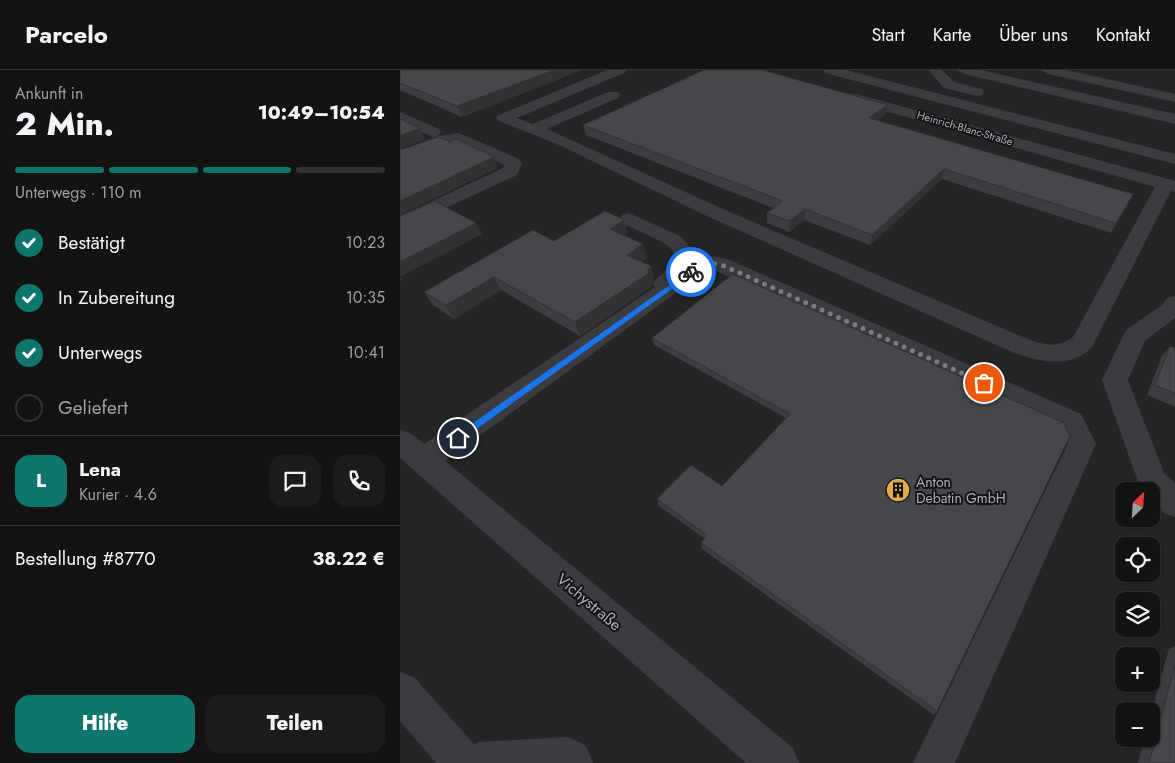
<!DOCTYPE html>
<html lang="de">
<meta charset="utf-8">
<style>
:root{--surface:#131314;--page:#1c1c1d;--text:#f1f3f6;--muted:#9d9ea0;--line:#323234;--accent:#0f766e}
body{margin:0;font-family:Jost,sans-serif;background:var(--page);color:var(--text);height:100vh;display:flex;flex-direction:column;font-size:19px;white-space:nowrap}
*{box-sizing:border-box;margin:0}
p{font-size:16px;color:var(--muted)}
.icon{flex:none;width:28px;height:28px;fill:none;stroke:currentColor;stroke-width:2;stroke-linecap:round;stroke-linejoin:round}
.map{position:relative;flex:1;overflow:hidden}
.side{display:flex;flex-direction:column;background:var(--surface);width:400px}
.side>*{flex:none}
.needle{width:32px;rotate:25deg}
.controls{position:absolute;left:715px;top:412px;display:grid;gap:10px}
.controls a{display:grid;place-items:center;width:45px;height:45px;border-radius:10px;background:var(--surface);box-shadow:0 1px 4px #0004,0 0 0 1px var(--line);font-size:25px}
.pin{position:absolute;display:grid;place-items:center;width:42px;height:42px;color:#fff;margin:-21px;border:2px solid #fff;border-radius:50%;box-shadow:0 1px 5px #0007}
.courier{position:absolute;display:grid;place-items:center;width:50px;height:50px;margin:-25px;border:4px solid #1a73e8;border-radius:50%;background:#fff;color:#222;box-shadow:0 1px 6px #0007}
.head em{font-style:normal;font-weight:800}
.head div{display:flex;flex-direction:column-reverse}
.head{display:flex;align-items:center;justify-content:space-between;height:85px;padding:0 15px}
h1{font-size:32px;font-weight:800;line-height:38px}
.bar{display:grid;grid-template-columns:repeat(4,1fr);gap:8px 5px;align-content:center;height:60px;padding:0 15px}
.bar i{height:6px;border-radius:4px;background:var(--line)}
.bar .current{background:var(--accent)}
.bar p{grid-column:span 4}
.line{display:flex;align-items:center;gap:12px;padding:0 15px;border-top:1px solid var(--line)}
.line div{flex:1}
.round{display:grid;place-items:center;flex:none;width:52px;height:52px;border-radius:15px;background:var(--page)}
ol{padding:0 15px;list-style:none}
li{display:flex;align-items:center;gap:15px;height:55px}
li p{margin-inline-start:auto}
li .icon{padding:5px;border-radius:50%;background:var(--accent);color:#fff;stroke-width:4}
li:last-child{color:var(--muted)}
li i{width:28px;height:28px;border:2px solid var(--line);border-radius:50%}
.cta{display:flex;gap:10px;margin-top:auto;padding:10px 15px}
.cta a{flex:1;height:58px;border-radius:15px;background:var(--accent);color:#fff;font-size:20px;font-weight:800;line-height:58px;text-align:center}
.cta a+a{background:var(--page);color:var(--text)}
header{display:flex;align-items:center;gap:30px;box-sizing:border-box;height:70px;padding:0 25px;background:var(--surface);border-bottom:1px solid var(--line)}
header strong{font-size:24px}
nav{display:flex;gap:28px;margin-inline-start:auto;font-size:18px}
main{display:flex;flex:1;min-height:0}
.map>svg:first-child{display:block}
.built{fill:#252528;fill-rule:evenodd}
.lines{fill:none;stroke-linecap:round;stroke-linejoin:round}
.minor{fill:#3b3c40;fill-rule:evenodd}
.wall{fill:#3c3d40}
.shaded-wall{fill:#313234}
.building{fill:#46474b;stroke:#313234}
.route{fill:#1a73e8}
.done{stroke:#797c82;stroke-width:5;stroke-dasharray:0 9}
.labels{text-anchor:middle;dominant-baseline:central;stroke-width:4;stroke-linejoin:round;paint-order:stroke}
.far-street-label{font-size:11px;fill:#adb1b9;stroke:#141416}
.poi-label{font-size:14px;fill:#adb1b9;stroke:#141416;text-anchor:start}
.near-street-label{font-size:16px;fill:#adb1b9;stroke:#141416}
</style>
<header>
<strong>Parcelo</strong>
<nav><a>Start</a><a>Karte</a><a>Über uns</a><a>Kontakt</a></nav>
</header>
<main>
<section class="side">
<div class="head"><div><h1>2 Min.</h1><p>Ankunft in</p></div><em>10:49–10:54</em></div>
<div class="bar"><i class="current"></i><i class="current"></i><i class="current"></i><i></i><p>Unterwegs · 110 m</p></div>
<ol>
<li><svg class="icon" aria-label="check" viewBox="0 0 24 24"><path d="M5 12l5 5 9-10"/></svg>Bestätigt<p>10:23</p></li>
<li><svg class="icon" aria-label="check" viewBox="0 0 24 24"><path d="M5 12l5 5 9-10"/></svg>In Zubereitung<p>10:35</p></li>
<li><svg class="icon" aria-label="check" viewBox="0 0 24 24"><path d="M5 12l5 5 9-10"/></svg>Unterwegs<p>10:41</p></li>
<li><i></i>Geliefert</li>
</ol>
<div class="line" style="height:90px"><b class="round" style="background:var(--accent);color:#fff">L</b><div><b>Lena</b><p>Kurier · 4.6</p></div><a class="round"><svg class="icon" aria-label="chat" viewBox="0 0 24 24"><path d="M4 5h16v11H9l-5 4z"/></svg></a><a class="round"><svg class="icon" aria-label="phone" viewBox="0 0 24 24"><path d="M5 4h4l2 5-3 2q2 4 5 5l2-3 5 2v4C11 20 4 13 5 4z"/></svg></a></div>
<div class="line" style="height:65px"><div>Bestellung #8770</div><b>38.22 €</b></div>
<div class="cta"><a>Hilfe</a><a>Teilen</a></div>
</section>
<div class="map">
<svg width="775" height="693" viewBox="0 0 775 693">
<rect width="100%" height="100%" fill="#19191b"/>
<!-- built -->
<path class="built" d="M 0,0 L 775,0 L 775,693 L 0,693 ZM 724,421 L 751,421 L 751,449 L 724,449 ZM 724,476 L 751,476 L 751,504 L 724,504 ZM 724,531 L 751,531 L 751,559 L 724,559 ZM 724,586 L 751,586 L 751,614 L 724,614 ZM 724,641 L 751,641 L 751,669 L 724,669 Z"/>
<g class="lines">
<!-- minor -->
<path class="minor" d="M 207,0 L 226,0 L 224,3 L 117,48 L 133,54 L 208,22 L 218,22 L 220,25 L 218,28 L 147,59 L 323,139 L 630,270 C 646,275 658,278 673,267 L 755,117 L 446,30 L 444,27 L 446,24 L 456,24 L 772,110 L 775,111 L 775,122 L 771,121 L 691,279 C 665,299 641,292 612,282 L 309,147 L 159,75 L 99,51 L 96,48 L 99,45 Z
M 423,0 L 446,0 L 775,84 L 775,94 L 425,3 Z
M 528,0 L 542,0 L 554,12 L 582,19 L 584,22 L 582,25 L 577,26 L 544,18 Z
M 557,0 L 581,0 L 775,44 L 775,54 L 564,4 Z
M 641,0 L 666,0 L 775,24 L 775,32 L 648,4 Z
M 0,42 L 39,59 L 41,62 L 39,65 L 33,67 L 0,53 Z
M 59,63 L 119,89 L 122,93 L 117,105 L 0,159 L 0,146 L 103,98 L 104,95 L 57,73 L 47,74 L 0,92 L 0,81 L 38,66 Z
M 229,143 L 280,166 L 293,180 L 293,190 L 306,185 L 330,190 L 681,344 L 696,374 L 555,693 L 513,693 L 668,374 L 661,359 L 310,198 L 45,391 L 393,678 L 399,693 L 346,693 L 0,388 L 0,360 L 10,363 L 24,374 L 255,217 L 253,214 C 262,200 273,201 273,181 L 266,174 L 222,153 L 219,149 L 222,145 Z
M 775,226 L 775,248 L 745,271 L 728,310 L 764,403 L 775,413 L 775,447 L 764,443 L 751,430 L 751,421 L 741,420 L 702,310 L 726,260 L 762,235 L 767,228 Z
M 0,602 L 14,607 L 74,674 L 79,672 L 167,667 L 182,673 L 187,678 L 193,693 L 36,693 L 0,651 Z"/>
</g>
<!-- wall -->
<path class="wall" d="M 0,0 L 182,0 L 62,47 L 0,20 Z
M 486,44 L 477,50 L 728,134 L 711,163 L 542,109 L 470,175 L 404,150 L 389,162 L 367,153 L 367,143 L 373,138 L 186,65 L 183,55 Z
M 224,150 L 228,163 L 224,165 L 247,188 L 241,191 L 251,196 L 254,210 L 252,213 L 252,216 L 180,266 L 101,220 L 54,249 L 33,235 L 24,222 L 154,171 Z
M 333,204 L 537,641 L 534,645 L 302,479 L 301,473 L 304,468 L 259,436 L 257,429 L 322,416 L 386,348 L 254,275 L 252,268 Z
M 770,276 L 775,278 L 775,337 L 747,325 L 762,286 Z
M 775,576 L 775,693 L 738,693 L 744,669 L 751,669 L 751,644 L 769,579 Z"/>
<!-- shaded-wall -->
<path class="shaded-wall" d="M 154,0 L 182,0 L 62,47 L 57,36 Z
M 488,35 L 486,44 L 468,57 L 469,48 Z
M 20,58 L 25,69 L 0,79 L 0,66 Z
M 94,87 L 98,98 L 0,145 L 0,131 Z
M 544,99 L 542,109 L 470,175 L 472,165 Z
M 733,124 L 728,134 L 711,163 L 716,153 Z
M 405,139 L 404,150 L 389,162 L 389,151 Z
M 224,150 L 228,163 L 214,172 L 210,159 Z
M 76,153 L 82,164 L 0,207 L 2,210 L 0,211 L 0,192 Z
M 243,174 L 247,188 L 231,199 L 227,185 Z
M 251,196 L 254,210 L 252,213 L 252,216 L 180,266 L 175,252 L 248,200 Z
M 94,207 L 101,220 L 54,249 L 46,235 Z"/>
<!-- building -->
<path class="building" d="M 0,0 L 154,0 L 57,36 L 0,13 Z
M 304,0 L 362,0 L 488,35 L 469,48 L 733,124 L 716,153 L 544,99 L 472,165 L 405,139 L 389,151 L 367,143 L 383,131 L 183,55 Z
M 0,49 L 20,58 L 0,66 Z
M 38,67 L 50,72 L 56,69 L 94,87 L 0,131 L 0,80 Z
M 35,131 L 76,153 L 0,192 L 0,146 Z
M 205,141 L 224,150 L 210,159 L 243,174 L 227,185 L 251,196 L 248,200 L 249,203 L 175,252 L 94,207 L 46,235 L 24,222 L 133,160 L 154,171 Z
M 333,204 L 664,353 L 670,366 L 537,641 L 301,473 L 307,465 L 257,429 L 291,395 L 322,416 L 390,344 L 252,268 Z
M 770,276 L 775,278 L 775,323 L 755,315 Z
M 775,595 L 775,693 L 749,693 Z"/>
<!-- route -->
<path class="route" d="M 291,200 L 293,201 L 293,204 L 61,370 L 56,370 L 56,365 Z"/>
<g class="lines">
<!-- done -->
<path class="done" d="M 291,202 L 306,192 L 322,195 L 584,313"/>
</g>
<!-- icons -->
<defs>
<g id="building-disc" transform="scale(1.25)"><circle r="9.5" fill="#e1aa4b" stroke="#141416"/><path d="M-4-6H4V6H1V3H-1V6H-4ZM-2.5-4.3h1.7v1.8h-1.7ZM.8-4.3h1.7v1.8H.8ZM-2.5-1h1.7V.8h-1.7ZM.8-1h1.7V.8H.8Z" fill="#111"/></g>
</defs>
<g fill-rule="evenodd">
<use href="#building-disc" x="498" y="420"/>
</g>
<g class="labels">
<!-- far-street labels -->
<g class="far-street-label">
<text transform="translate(565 58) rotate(16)">Heinrich-Blanc-Straße</text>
</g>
<!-- poi labels -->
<g class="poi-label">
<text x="516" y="412">Anton<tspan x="516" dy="16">Debatin GmbH</tspan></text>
</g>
<!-- near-street labels -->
<g class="near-street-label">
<text transform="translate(189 532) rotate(40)">Vichystraße</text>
</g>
</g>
</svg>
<div class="controls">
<a><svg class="needle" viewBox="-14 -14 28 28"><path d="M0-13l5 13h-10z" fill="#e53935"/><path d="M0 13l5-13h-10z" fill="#9d9ea0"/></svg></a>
<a><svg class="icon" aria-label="locate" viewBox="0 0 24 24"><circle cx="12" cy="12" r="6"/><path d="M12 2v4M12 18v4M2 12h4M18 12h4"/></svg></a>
<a><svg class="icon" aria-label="layers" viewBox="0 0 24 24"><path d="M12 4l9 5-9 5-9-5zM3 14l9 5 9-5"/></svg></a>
<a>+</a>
<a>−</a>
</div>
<div class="pin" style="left:584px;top:313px;background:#ea580c"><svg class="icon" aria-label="bag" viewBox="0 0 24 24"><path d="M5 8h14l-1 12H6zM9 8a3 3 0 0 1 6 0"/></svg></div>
<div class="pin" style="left:58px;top:368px;background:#1f2937"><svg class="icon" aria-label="home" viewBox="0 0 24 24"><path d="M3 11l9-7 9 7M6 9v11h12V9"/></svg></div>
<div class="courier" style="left:291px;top:202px"><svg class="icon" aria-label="bike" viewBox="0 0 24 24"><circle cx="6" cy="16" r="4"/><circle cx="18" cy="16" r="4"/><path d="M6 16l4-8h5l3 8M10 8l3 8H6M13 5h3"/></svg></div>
</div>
</main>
